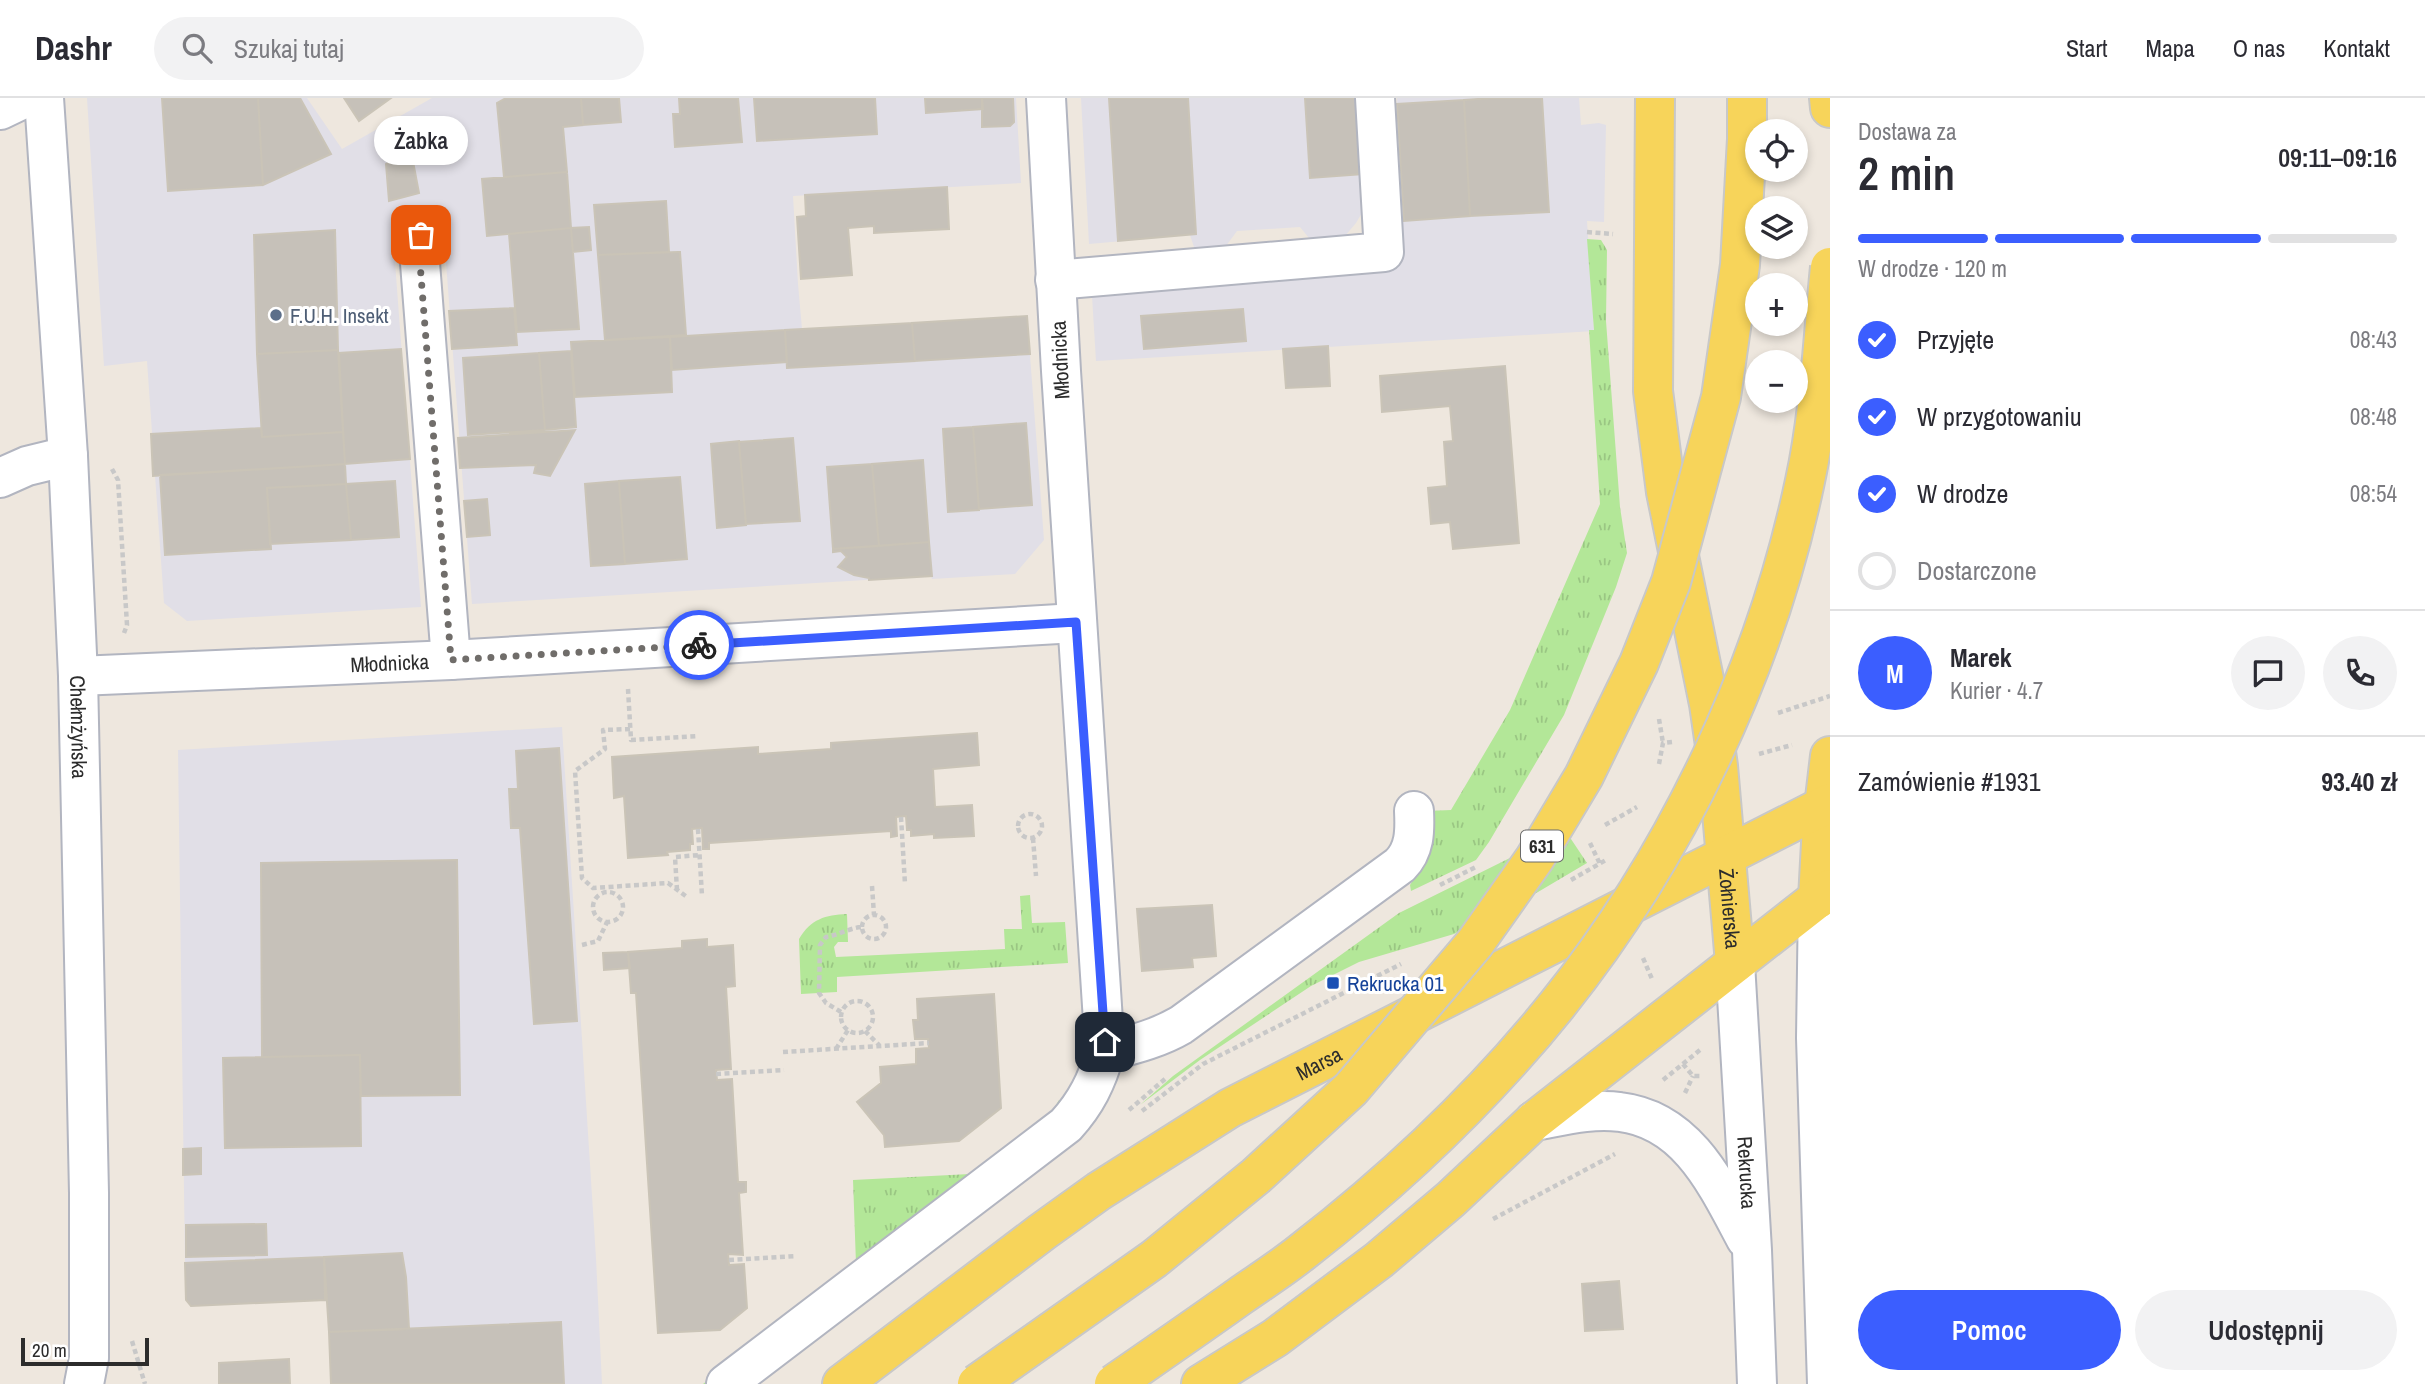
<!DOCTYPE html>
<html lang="pl">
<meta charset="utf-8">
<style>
:root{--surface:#fff;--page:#f2f2f3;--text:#2b2b33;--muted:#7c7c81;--line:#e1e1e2;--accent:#3b5eff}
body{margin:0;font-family:"Archivo Narrow",sans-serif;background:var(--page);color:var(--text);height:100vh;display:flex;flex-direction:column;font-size:26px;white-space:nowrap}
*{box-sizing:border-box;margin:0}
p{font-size:23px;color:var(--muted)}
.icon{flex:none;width:38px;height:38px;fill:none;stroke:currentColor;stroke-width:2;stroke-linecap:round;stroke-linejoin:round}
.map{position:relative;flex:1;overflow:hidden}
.drawer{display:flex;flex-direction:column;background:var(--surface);width:595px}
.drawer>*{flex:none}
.fabs{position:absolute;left:1745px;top:21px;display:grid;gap:14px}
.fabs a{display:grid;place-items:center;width:63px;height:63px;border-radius:50%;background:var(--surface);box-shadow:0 4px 10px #0003;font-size:35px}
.scale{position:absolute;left:21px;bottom:18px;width:128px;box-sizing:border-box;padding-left:7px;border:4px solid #2c2c2c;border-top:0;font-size:19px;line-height:24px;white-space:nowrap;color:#2c2c2c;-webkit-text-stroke:5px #fff;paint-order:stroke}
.pin{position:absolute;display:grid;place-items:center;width:60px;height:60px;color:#fff;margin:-30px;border-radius:14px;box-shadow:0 4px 10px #0006}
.courier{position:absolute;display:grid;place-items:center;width:70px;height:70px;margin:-35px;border:5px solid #3b5eff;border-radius:50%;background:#fff;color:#222;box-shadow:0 2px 9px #0007}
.bubble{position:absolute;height:49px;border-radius:24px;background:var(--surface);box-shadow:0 4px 10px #0003;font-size:23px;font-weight:600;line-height:49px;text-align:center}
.summary em{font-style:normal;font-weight:600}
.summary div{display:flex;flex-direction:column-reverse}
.summary{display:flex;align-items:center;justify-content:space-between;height:119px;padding:0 28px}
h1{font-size:46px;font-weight:600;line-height:52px}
.bar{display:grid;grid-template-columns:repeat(4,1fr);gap:10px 7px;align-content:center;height:84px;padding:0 28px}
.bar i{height:9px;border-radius:5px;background:var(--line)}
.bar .current{background:var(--accent)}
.bar p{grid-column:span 4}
.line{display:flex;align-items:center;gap:18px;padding:0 28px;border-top:2px solid var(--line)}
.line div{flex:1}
.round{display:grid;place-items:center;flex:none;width:74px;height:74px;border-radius:37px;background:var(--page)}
ol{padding:0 28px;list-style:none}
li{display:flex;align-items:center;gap:21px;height:77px}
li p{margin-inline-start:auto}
li .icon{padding:7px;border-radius:50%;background:var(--accent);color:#fff;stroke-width:4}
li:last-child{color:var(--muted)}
li i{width:38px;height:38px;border:4px solid var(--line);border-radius:50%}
.cta{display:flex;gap:14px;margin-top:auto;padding:14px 28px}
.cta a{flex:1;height:80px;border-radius:42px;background:var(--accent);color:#fff;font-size:28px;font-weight:600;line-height:80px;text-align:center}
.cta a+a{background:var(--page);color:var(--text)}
header{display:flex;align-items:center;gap:42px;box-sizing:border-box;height:98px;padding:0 35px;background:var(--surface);border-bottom:2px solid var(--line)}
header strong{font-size:33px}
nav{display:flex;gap:38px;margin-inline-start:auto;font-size:24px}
.search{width:490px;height:63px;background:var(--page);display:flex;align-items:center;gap:18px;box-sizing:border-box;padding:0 24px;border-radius:38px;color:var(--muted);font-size:26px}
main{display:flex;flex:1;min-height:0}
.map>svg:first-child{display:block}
.industrial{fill:#e1dfe7}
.grass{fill:url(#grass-tufts)}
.building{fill:#c6c1b9;stroke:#cac4b7;stroke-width:2}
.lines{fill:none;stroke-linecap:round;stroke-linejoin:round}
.minor-casing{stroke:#b2b5c0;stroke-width:42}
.major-casing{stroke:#c8c8c8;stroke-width:42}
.path{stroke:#c8c8c8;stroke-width:4.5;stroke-dasharray:5 3.5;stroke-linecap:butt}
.minor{stroke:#fff;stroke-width:38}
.major{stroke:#f7d45a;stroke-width:38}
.major-bridge-casing{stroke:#c8c8c8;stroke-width:42;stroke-linecap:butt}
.major-bridge{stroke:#f7d45a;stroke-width:38}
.done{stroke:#706d6a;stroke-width:7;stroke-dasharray:0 12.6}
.route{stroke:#3b5eff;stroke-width:9}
.service-dot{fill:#5c6f8a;stroke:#fff;stroke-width:2.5}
.transit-dot{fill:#1a4fb4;stroke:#fff;stroke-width:2.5}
.labels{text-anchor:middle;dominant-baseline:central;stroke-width:6;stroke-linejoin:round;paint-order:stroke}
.shield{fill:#fff;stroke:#6b6b6b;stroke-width:2}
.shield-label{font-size:19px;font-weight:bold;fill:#2c2c2c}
.service-label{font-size:21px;fill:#4e5e75;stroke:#fff;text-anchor:start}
.street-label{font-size:21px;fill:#2c2c2c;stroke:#fff}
.transit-label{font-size:21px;fill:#164399;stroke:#fff;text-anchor:start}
</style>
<header>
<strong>Dashr</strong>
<div class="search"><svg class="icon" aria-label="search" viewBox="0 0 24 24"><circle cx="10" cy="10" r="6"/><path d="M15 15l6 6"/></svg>Szukaj tutaj</div>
<nav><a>Start</a><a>Mapa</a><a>O nas</a><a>Kontakt</a></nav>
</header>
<main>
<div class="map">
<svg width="1830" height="1286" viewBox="0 0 1830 1286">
<defs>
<pattern id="grass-tufts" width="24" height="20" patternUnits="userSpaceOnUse" patternTransform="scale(1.75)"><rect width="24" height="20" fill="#b3e798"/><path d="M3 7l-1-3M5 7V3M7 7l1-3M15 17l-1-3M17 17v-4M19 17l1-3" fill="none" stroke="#9ac683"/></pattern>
</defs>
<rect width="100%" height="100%" fill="#eee7de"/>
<!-- industrial -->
<path class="industrial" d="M 87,0 L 307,0 L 342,51 L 432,0 L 1016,0 L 1021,85 L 793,98 L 798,186 L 802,231 L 1027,218 L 1044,442 L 1015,476 L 932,481 L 931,478 L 472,506 L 444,138 L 393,138 L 421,509 L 187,523 L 164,505 L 147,263 L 104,268 Z
M 1081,0 L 1359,0 L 1363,113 L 1356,125 L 1345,138 L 1328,145 L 1313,145 L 1300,129 L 1237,133 L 1223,152 L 1196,155 L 1190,137 L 1089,146 Z
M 1397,0 L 1579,0 L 1581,27 L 1599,25 L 1606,27 L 1604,124 L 1587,123 L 1594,233 L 1096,263 L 1092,198 L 1332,179 L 1351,172 L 1393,140 L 1404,123 Z
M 562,629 L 596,1160 L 602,1286 L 564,1286 L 561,1224 L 409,1231 L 406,1179 L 402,1155 L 185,1165 L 178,652 Z"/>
<!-- grass -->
<path class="grass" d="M 1587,141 L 1601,142 L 1607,152 L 1606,223 L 1620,409 L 1627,455 L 1616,489 L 1564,617 L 1489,744 L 1476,762 L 1411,793 L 1410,787 L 1417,776 L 1426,713 L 1451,712 L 1510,612 L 1600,406 L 1589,232 L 1594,232 Z
M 1558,736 L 1571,741 L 1587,765 L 1538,794 L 1454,836 L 1359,864 L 1311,888 L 1200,962 L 1140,1007 L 1173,978 L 1399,815 Z
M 1030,797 L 1032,825 L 1065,824 L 1068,865 L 837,879 L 837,894 L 801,896 L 799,841 C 811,821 825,817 847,816 L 848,844 L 838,844 L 834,849 L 836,859 L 1005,851 L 1004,831 L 1022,831 L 1020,798 Z
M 1059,1002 L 1068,1009 L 707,1286 L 703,1286 L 856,1166 L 853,1082 L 970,1076 L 1050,1017 Z"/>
<!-- building -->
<path class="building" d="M 162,0 L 258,0 L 263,87 L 168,93 Z
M 258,0 L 300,0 L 331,56 L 263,87 Z
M 344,0 L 391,0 L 359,23 Z
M 506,0 L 581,0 L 583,27 L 563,29 L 567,74 L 504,79 L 497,5 Z
M 581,0 L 619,0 L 621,24 L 583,27 Z
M 679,0 L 738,0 L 742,44 L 675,49 L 673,16 L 680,16 Z
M 754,0 L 875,0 L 877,36 L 757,43 Z
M 925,0 L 982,0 L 983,11 L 926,15 Z
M 982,0 L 1013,0 L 1014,24 L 1010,28 L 982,29 Z
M 1109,0 L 1188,0 L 1196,136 L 1118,143 Z
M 1305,0 L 1359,0 L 1363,76 L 1310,80 Z
M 1492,0 L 1542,0 L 1549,114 L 1470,118 L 1464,2 Z
M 1464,2 L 1470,118 L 1404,123 L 1397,6 Z
M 411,53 L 419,95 L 389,103 L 386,66 Z
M 567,74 L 571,130 L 487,138 L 482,81 Z
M 947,89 L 949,131 L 874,135 L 874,128 L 848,130 L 852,177 L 801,181 L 797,119 L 806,118 L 805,97 Z
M 666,103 L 669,154 L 598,157 L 594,107 Z
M 589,129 L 591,152 L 573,154 L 571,130 Z
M 571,130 L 579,231 L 517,234 L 509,136 Z
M 335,132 L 338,252 L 257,256 L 254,137 Z
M 678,154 L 680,154 L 686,237 L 605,242 L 598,157 Z
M 514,210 L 517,247 L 452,251 L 449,213 Z
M 1243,211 L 1246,243 L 1144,251 L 1141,218 Z
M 1027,218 L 1030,256 L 915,263 L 912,225 Z
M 912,225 L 915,263 L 787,270 L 785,232 Z
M 785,232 L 787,264 L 672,272 L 670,239 Z
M 670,239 L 672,294 L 575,299 L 571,244 Z
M 1328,248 L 1330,288 L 1286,290 L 1283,251 Z
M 401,251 L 410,361 L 345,366 L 339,255 Z
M 338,252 L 343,334 L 262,339 L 257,256 Z
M 571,253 L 576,329 L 545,332 L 539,255 Z
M 539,255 L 545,332 L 468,337 L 463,260 Z
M 1505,268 L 1519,445 L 1453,451 L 1450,424 L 1431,426 L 1428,390 L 1447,388 L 1444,344 L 1453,343 L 1450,308 L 1382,314 L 1380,278 Z
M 1026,325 L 1032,407 L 979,411 L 973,329 Z
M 973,329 L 979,412 L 948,414 L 943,331 Z
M 261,330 L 262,339 L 343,334 L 345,366 L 153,378 L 151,336 Z
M 575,332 L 550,378 L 534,375 L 536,367 L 460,370 L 458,340 Z
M 793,340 L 800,423 L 746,426 L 739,344 Z
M 739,343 L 746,427 L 717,430 L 711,346 Z
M 923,362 L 929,444 L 879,448 L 872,366 Z
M 345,366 L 346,386 L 267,390 L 271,451 L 165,457 L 160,377 Z
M 872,366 L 879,448 L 833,451 L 827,369 Z
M 680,379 L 687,461 L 625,466 L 619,383 Z
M 395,383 L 399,439 L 351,442 L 346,386 Z
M 619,383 L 625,466 L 591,468 L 585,386 Z
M 346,386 L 351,442 L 270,446 L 267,390 Z
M 487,401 L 490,437 L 467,439 L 464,403 Z
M 929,444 L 932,478 L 869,482 L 869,480 L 854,477 L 838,469 L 847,459 L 841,453 L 833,454 L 833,451 Z
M 977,635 L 979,667 L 933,671 L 935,709 L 972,707 L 974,738 L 934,740 L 934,736 L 911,738 L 911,732 L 907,732 L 906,718 L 896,719 L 897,738 L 891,739 L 891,733 L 709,745 L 709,751 L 703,751 L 702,730 L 692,731 L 693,746 L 690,746 L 690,752 L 667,754 L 668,757 L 628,760 L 624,698 L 614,700 L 612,659 L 758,649 L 758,656 L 831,651 L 831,645 Z
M 559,650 L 577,923 L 534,926 L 520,730 L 511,730 L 509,691 L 518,691 L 516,653 Z
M 457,762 L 460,997 L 361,998 L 360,957 L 262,959 L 261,765 Z
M 1212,807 L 1216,858 L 1192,860 L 1193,869 L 1142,873 L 1137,811 Z
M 707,841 L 707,849 L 733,847 L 735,888 L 726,889 L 731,971 L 716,972 L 717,982 L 732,981 L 738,1084 L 746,1084 L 746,1094 L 739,1095 L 743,1157 L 728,1156 L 729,1167 L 744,1166 L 747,1210 L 720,1232 L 658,1235 L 636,895 L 631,895 L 628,854 L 682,850 L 682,843 Z
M 628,854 L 630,870 L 604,872 L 603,855 Z
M 994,896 L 1001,1010 L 959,1043 L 885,1049 L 884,1037 L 857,1004 L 881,985 L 880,969 L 916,966 L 916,951 L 929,950 L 928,941 L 915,941 L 913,922 L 918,922 L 917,901 Z
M 360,957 L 361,1048 L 225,1050 L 223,960 Z
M 201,1050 L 201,1076 L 183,1077 L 183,1051 Z
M 266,1126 L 267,1157 L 186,1159 L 186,1127 Z
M 402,1155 L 406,1179 L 409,1231 L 329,1234 L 324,1159 Z
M 324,1159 L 325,1202 L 191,1208 L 186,1202 L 185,1165 Z
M 1619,1183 L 1623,1231 L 1585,1233 L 1582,1186 Z
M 561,1224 L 564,1286 L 331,1286 L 329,1234 Z
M 289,1261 L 290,1286 L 219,1286 L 219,1265 Z"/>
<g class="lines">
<!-- minor casing -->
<g class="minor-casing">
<g id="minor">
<path id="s1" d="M 44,0 L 68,358 L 78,578 L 89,1095 L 89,1260 L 84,1286"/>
<path d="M 0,12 L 25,0"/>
<path d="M 421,137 L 420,165 L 451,562"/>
<path d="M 1055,182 L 1384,154 L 1375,0"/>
<path d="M 0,380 L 27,368 L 68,358"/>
<path id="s2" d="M 78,578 L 451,562 L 1076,525"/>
<path d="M 1818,801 L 1816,940 L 1827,1286"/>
<path id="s3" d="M 1735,865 L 1752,1152 L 1757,1286"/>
<path d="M 1105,954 C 1131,947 1157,941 1181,927 L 1400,767 C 1415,752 1415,733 1414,713"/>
<path d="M 1534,1023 C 1562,1018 1592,1010 1620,1014 C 1688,1022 1717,1087 1746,1141"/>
<path d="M 726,1286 L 1066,1027 C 1086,1005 1097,983 1105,954 L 1061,273 L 1046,0"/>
</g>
</g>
<!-- major casing -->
<g class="major-casing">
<g id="major">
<path id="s4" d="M 1655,0 L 1653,293 L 1666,394 L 1709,606 L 1718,668 L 1735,865"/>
<path d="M 1829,0 L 1830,10"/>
<path d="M 1818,801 L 1822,726 L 1830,658"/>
<path id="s5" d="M 842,1286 L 1042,1134 L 1099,1093 L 1230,1010 L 1830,705"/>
<path d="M 1201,1286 L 1275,1240 L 1379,1162 L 1451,1101 L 1534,1023 L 1830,791"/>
</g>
</g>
<!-- path -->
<path class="path" d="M 1587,134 L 1613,136
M 112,371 L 118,382 L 127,527 L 124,535
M 628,591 L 631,642 L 698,638
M 1778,615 L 1830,598
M 1659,621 L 1663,645
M 630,631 L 603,632 L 605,651 L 575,673 L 582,780 L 593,790 L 668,785 L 687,799
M 1759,656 L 1792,647
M 1659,666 L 1663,645 L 1672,644
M1018 728a12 12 0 1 1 24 0a12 12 0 1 1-24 0Z
M 901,719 L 905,786
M 1605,727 L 1637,709
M 698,731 L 702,798
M 1033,740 L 1036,778
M 1590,745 L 1600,766
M 1571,782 L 1606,762
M 1440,787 L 1476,769
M 872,788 L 874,817
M 677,792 L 675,759 L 700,757
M593 809a15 15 0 1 1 30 0a15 15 0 1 1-30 0Z
M862 829a12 12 0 1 1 24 0a12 12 0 1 1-24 0Z
M 582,847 L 598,843 L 607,824
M 1643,860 L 1652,881
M841 919a16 16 0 1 1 32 0a16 16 0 1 1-32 0Z
M 841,914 L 826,905 L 819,895 L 820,847 L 826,839 C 839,837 849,830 862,829
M 865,933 L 879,947
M 836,951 L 848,932
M 783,954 L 929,945
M 1683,966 L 1693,978 L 1700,978
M 716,976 L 784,972
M 1663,982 L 1700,952
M 1685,995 L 1693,978
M 1129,1012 L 1165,981
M 1142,1013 L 1203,966 L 1401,866
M 1493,1121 L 1615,1056
M 729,1162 L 796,1158
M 132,1243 L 145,1286"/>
<!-- minor -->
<use href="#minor" class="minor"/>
<!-- major -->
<use href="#major" class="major"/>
<!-- major-bridge casing -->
<g class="major-bridge-casing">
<path id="major-bridge" d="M 977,1286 L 1154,1161 L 1256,1078 L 1351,991 L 1475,845 L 1535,760 L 1584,678 L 1639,565 L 1671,484 L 1721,299 L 1740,167 L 1747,41 L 1747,0
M 1114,1286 C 1156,1257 1198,1228 1240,1198 C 1260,1184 1282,1170 1302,1154 C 1395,1082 1483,999 1557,907 C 1676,759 1766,570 1805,383 C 1820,314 1823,239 1830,169"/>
</g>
<!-- major-bridge -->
<use href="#major-bridge" class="major-bridge"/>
</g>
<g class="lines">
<!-- done -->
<path class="done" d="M 421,137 L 420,165 L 451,562 L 699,547"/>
<!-- route -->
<path class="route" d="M 699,547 L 1076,524 L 1105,944"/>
</g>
<!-- markers -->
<circle class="service-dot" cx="276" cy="217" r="7"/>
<rect class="transit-dot" x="1326" y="878" width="14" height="14" rx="3.5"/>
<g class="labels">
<!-- shield labels -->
<rect class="shield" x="1521" y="732.5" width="42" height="31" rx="5"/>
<g class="shield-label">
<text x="1542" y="748">631</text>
</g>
<!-- service labels -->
<g class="service-label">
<text x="290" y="217">F.U.H. Insekt</text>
</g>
<!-- street labels -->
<g class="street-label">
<text transform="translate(1060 262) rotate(-93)">Młodnicka</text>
<text stroke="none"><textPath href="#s2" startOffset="312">Młodnicka</textPath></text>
<text stroke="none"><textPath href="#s1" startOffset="630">Chełmżyńska</textPath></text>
<text stroke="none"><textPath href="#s4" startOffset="817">Żołnierska</textPath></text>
<text stroke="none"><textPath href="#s5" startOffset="576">Marsa</textPath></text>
<text stroke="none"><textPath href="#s3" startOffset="210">Rekrucka</textPath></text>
</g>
<!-- transit labels -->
<g class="transit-label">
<text x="1347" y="885">Rekrucka 01</text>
</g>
</g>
</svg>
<div class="fabs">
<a><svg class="icon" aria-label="locate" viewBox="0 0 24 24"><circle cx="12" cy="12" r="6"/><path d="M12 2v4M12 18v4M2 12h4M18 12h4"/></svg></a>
<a><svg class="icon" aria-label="layers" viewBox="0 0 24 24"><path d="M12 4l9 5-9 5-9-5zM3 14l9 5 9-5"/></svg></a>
<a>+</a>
<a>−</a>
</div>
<div class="scale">20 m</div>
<div class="pin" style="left:421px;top:137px;background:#ea580c"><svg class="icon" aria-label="bag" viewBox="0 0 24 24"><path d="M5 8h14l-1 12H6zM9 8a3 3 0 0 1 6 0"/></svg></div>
<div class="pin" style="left:1105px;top:944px;background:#1f2937"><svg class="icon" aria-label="home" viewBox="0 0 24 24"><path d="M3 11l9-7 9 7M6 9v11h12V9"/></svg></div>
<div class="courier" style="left:699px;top:547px"><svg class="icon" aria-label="bike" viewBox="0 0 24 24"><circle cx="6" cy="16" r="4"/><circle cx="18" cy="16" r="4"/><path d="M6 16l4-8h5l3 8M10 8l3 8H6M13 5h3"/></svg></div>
<div class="bubble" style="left:374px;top:18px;width:94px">Żabka</div>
</div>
<section class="drawer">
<div class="summary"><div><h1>2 min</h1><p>Dostawa za</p></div><em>09:11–09:16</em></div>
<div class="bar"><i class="current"></i><i class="current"></i><i class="current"></i><i></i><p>W drodze · 120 m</p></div>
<ol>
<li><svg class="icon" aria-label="check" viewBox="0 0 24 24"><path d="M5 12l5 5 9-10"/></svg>Przyjęte<p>08:43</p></li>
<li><svg class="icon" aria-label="check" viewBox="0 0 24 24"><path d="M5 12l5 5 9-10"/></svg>W przygotowaniu<p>08:48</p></li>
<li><svg class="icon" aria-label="check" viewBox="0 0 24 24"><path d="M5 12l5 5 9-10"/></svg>W drodze<p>08:54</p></li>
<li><i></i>Dostarczone</li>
</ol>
<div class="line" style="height:126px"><b class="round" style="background:var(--accent);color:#fff">M</b><div><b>Marek</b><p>Kurier · 4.7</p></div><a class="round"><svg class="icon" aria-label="chat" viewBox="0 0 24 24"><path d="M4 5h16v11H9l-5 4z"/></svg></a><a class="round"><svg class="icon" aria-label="phone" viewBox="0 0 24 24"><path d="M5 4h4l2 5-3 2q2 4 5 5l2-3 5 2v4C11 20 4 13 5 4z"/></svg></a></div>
<div class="line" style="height:91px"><div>Zamówienie #1931</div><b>93.40 zł</b></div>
<div class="cta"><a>Pomoc</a><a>Udostępnij</a></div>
</section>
</main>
